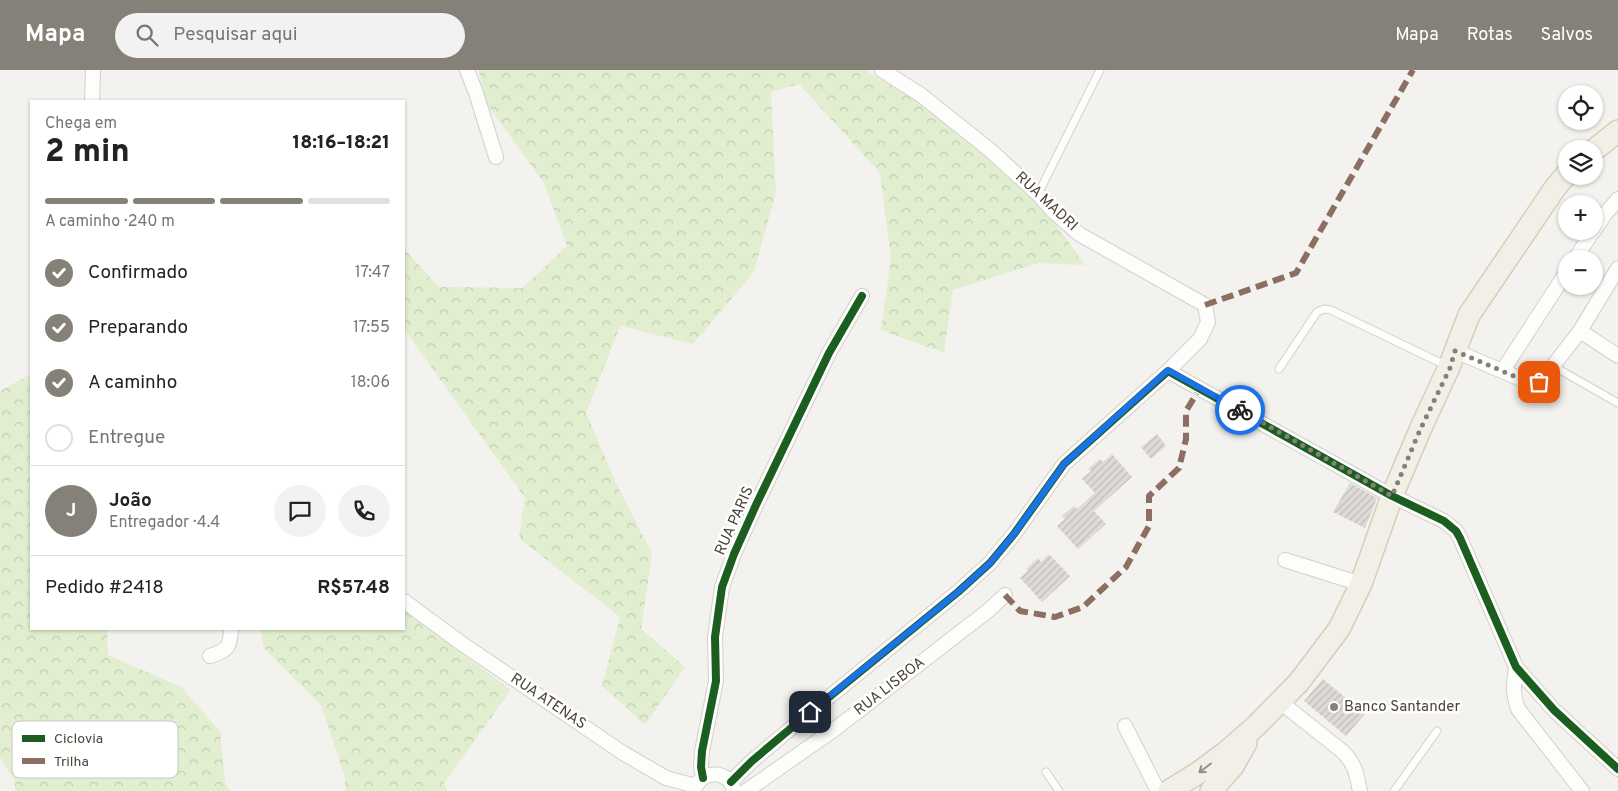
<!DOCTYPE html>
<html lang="pt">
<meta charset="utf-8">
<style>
:root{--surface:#fff;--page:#f2f2f2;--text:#222;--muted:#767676;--line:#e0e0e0;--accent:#868178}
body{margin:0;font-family:Overpass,sans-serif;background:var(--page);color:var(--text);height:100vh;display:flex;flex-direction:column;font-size:19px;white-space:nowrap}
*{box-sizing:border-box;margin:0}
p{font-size:16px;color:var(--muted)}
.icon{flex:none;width:28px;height:28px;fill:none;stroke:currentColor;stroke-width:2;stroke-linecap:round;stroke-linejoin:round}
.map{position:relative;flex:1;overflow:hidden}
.panel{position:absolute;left:30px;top:30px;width:375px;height:530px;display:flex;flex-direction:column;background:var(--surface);border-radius:0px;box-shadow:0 1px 4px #0004}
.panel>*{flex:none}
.fabs{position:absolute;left:1558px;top:15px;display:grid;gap:10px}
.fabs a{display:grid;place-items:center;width:45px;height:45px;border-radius:50%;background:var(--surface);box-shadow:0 1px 4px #0004;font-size:25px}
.pin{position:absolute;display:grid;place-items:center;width:42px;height:42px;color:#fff;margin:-21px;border-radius:10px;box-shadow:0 2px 8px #0006}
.courier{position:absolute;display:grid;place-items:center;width:50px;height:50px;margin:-25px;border:4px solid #1a73e8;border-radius:50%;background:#fff;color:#222;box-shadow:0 1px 6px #0007}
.head em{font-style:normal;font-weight:800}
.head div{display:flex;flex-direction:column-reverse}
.head{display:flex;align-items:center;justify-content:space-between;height:85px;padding:0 15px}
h1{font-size:32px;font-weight:800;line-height:38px}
.bar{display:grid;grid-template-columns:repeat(4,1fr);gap:8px 5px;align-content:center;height:60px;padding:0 15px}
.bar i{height:6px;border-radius:4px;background:var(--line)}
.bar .current{background:var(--accent)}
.bar p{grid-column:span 4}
.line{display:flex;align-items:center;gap:12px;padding:0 15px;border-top:1px solid var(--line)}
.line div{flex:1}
.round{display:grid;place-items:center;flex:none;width:52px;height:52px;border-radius:26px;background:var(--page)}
ol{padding:0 15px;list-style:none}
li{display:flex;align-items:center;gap:15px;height:55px}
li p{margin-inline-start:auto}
li .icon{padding:5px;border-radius:50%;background:var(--accent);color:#fff;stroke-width:4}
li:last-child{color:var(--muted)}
li i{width:28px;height:28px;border:2px solid var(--line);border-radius:50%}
header{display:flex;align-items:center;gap:30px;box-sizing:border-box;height:70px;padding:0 25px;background:var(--accent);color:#fff}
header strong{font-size:24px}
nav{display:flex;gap:28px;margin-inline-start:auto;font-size:18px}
.search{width:350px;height:45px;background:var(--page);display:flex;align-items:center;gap:12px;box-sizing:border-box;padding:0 18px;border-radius:28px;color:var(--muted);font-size:19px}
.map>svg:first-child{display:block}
.forest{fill:url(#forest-crowns)}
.building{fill:url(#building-hatch)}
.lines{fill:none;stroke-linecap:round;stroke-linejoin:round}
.lane-casing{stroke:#d2d0cb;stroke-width:9}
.street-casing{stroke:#d2d0cb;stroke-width:16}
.primary-casing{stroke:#d6cebb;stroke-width:24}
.lane{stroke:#fdfdfc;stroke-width:7}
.street{stroke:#fdfdfc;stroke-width:14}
.primary{stroke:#f2efe6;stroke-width:21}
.quiet{stroke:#8d6e63;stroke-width:6;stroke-dasharray:12 6;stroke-linecap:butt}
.cycleway-casing{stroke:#fff;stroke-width:11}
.cycleway{stroke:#1b5e20;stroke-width:8}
.oneway{stroke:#969187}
.done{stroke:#868178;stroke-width:5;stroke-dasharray:0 9}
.route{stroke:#1a73e8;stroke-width:6}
.poi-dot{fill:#868178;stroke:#fff;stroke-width:2}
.labels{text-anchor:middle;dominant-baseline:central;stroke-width:5;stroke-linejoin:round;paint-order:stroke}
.street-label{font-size:15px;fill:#4b4439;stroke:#fff}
.poi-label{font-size:15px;fill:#4b4439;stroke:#fff;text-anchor:start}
.key{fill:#fff;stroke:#c9c7c4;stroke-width:1}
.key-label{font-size:14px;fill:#4b4439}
</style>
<header>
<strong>Mapa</strong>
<div class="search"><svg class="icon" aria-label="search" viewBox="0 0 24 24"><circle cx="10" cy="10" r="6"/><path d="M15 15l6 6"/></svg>Pesquisar aqui</div>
<nav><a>Mapa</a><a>Rotas</a><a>Salvos</a></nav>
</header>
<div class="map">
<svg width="1618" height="721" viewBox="0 0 1618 721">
<defs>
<pattern id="forest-crowns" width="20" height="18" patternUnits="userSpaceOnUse" patternTransform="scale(1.25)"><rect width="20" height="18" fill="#e1eecf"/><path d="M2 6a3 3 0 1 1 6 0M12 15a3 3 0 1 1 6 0" fill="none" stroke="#c3cdb2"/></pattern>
<pattern id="building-hatch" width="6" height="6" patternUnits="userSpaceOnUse" patternTransform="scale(1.25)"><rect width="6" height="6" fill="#dedbd6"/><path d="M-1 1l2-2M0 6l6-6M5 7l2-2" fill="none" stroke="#c0bdb8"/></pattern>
</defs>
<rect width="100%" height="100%" fill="#f4f2ee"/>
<!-- forest -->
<path class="forest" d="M 479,0 L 865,0 L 930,39 L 996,96 L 1049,145 L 1085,195 L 1039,193 L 953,220 L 944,283 L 881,260 L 891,189 L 880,103 L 799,14 L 771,22 L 776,122 L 754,202 L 693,274 L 620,256 L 586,343 L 617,415 L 652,483 L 641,559 L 685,597 L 645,655 L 602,616 L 620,547 L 519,468 L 525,428 L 404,259 L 404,179 L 439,217 L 522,218 L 567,176 L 544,113 L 484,30 Z
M 31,304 L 31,559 L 107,559 L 108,585 L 181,617 L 220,661 L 225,712 L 230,721 L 16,721 L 14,709 L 0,688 L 0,321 Z
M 404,540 L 511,620 L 444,713 L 447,721 L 345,721 L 345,707 L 321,635 L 264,578 L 260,559 L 404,559 Z"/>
<!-- building -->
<path class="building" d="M 1157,364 L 1166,376 L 1151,389 L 1141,377 Z
M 1112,384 L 1132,407 L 1094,441 L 1106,454 L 1078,479 L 1057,456 L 1065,449 L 1062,446 L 1074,436 L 1077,439 L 1095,423 L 1082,409 L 1091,401 L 1088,399 L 1100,389 L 1103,392 Z
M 1350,413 L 1377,428 L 1365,458 L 1333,442 Z
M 1049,484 L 1070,506 L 1042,532 L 1020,508 L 1028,501 L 1026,499 L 1038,488 L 1041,492 Z
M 1323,609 L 1365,644 L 1346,666 L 1304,631 Z"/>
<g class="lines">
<!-- lane casing -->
<g class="lane-casing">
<path id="lane" d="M 1038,124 L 1100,0
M 1553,296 L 1618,333
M 1279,299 L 1317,242 L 1324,239 L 1331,240 L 1447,296
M 1046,702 L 1059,721
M 1394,721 L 1437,661"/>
</g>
<!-- street casing -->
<g class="street-casing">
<path id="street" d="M 467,0 L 476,23 L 496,87
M 882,0 L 921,25 L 990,80 L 1038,124 L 1052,140 L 1079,164 L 1205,235 L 1208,252 L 1200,269 L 1168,301
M 92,31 L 93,0
M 1594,161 L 1605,144 L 1618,129
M 1575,189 L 1593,161
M 1580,261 L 1618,286
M 1455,281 L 1528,312 L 1536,314 L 1553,296 L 1580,261 L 1618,198
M 1503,300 L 1566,203
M 1285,490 L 1361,514
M 404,531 L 461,573 L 623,683 L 666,708 L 696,716
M 210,586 C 228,580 230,578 231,559
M 1516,597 C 1514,614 1512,622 1518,639 L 1582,721
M 1279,631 L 1342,681 C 1356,695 1356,703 1360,721
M 1125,656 L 1158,721
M 703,708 L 701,697 L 702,681 L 716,611 L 715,567 L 722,517 L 734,484 L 756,435 L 829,283 L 862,226
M 731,712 L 752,691 L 796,654 L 958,522 L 990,493 L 1014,464 L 1064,394 L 1168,301 L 1392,426 L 1444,451 L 1456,461 L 1460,468 L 1516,597 L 1554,640 L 1618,699
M 697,714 C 708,699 729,702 734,720
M 746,721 L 835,659 L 989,540 L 1005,525"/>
</g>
<!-- primary casing -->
<g class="primary-casing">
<path id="primary" d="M 1594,80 L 1618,61
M 1169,721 L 1198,703 L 1225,683 L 1256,656 L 1299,612 L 1339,559 L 1361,514 L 1392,426 L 1420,360 L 1449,297 L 1469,245 L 1555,118 L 1566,105
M 1211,721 L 1233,696 L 1246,673"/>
</g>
<!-- lane -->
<use href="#lane" class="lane"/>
<!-- street -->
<use href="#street" class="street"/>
<!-- primary -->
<use href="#primary" class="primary"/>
<!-- quiet -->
<path class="quiet" d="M 1205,235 L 1296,203 L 1413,0
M 1005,525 L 1020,541 L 1055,547 L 1083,537 L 1126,497 L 1149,456 L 1149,426 L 1179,398 L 1186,369 L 1186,341 L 1200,318"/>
<!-- cycleway casing -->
<g class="cycleway-casing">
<path id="cycleway" d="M 703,708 L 701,697 L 702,681 L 716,611 L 715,567 L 722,517 L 734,484 L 756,435 L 829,283 L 862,226
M 731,712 L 752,691 L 796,654 L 958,522 L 990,493 L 1014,464 L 1064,394 L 1168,301 L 1392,426 L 1444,451 L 1456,461 L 1460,468 L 1516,597 L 1554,640 L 1618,699"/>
</g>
<!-- cycleway -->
<use href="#cycleway" class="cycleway"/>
</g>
<!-- one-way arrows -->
<defs><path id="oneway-shaft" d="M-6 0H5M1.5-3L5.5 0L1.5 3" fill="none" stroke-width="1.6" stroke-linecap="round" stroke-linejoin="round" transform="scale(1.25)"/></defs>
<use class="oneway" href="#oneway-shaft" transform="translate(1205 698) rotate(143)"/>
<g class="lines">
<!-- done -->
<path class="done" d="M 1240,340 L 1392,426 L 1420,360 L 1450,298 L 1455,281 L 1528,312 L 1534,314 L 1539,312"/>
<!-- route -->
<path class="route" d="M 810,642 L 958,522 L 990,493 L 1014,464 L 1064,394 L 1168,300 L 1240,340"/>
</g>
<!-- markers -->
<circle class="poi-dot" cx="1334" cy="637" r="5"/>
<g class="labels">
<!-- street labels -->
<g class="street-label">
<text transform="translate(1046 132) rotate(43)">RUA MADRI</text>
<text transform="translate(735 451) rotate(-66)">RUA PARIS</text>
<text transform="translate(890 617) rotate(-38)">RUA LISBOA</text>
<text transform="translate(548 632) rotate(34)">RUA ATENAS</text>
</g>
<!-- poi labels -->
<g class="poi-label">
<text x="1344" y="637">Banco Santander</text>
</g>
</g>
<!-- legend -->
<rect x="12" y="651" width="166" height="57" rx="8" class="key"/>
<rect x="22" y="665" width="23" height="7" fill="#1b5e20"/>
<rect x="22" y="688" width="23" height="6" fill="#8d6e63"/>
<g class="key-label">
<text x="54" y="673">Ciclovia</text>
<text x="54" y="696">Trilha</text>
</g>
</svg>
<div class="fabs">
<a><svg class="icon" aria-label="locate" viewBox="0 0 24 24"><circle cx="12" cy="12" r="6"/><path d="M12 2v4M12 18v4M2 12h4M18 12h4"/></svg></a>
<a><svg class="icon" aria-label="layers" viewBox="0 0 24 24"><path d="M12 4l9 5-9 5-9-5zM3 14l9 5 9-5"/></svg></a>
<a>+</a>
<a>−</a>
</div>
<div class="pin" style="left:1539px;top:312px;background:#ea580c"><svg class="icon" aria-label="bag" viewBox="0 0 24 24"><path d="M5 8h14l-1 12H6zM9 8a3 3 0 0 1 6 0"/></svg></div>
<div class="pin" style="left:810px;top:642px;background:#1f2937"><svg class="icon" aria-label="home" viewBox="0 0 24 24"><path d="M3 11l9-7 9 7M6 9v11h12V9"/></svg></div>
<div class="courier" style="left:1240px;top:340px"><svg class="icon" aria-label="bike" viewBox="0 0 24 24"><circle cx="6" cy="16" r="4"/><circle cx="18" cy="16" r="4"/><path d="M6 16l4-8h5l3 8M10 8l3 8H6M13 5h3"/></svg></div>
<section class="panel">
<div class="head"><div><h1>2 min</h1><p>Chega em</p></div><em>18:16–18:21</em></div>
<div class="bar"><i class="current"></i><i class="current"></i><i class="current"></i><i></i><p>A caminho · 240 m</p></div>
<ol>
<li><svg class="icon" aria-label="check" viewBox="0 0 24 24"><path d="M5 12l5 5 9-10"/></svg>Confirmado<p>17:47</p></li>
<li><svg class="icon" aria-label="check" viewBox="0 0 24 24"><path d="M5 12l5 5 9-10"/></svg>Preparando<p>17:55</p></li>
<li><svg class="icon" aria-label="check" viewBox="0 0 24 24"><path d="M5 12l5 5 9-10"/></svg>A caminho<p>18:06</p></li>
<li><i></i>Entregue</li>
</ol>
<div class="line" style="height:90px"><b class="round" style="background:var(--accent);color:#fff">J</b><div><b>João</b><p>Entregador · 4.4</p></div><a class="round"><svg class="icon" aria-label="chat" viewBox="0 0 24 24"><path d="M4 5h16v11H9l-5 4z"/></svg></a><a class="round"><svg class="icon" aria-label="phone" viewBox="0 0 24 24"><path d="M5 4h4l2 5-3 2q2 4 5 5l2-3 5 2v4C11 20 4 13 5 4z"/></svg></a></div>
<div class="line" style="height:65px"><div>Pedido #2418</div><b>R$57.48</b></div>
</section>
</div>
